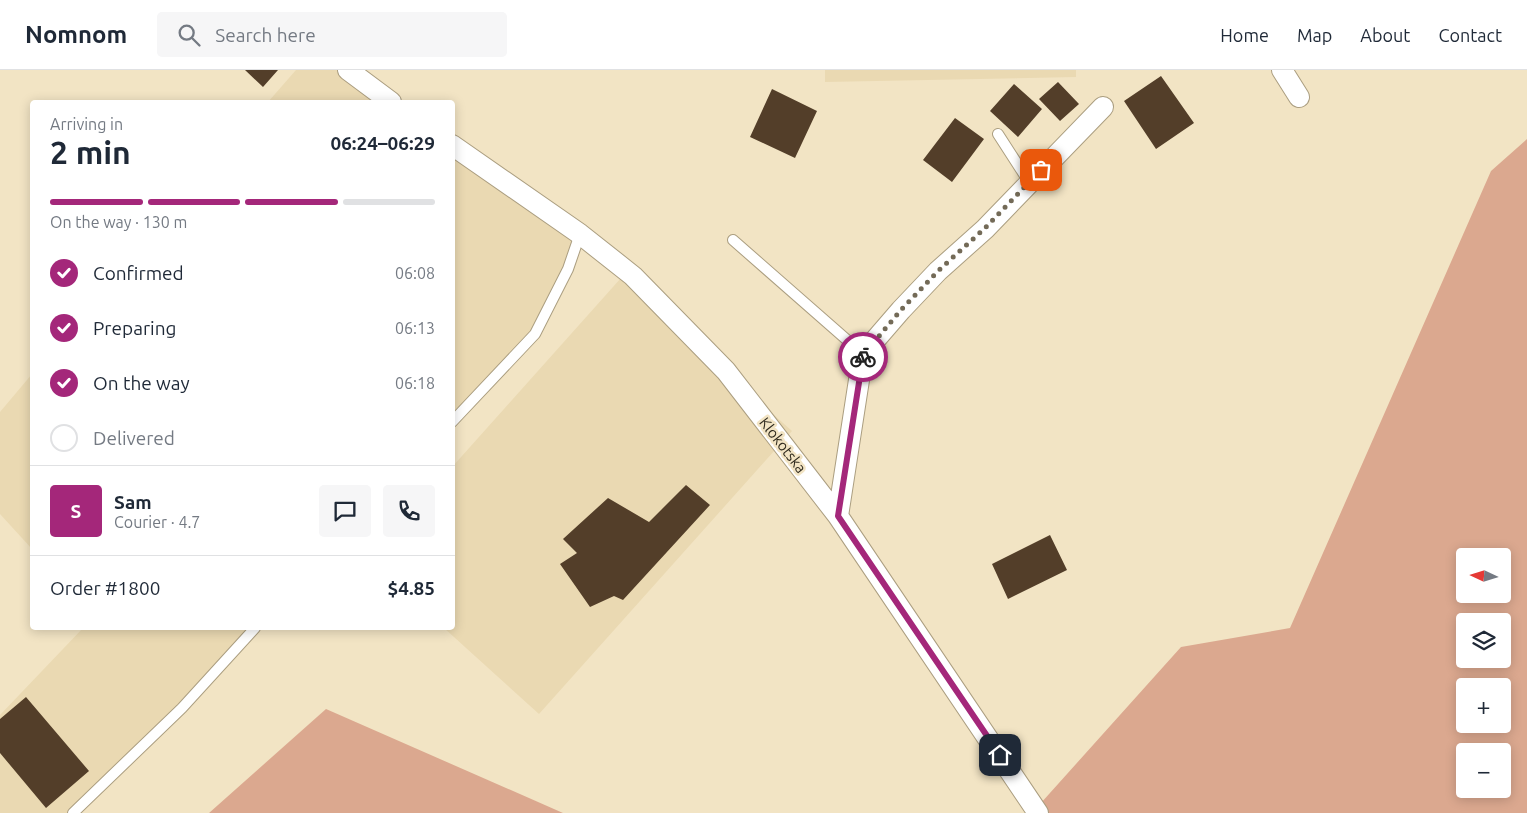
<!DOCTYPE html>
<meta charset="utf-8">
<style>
:root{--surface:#fff;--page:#f6f6f7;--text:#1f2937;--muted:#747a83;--line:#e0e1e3;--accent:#a4277a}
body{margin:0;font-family:Ubuntu,sans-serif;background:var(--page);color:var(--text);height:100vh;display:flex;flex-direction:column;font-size:19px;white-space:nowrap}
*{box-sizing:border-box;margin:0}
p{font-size:16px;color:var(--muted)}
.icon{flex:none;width:28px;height:28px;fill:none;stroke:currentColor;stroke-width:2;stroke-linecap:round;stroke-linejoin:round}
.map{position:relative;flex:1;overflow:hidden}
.sheet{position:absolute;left:30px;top:30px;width:425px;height:530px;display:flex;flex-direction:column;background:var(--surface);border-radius:5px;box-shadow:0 2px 12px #0003}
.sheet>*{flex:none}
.needle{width:32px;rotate:274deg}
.buttons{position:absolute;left:1456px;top:478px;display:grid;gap:10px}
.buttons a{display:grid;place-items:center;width:55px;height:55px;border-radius:5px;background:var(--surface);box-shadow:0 2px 12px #0003;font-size:25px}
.pin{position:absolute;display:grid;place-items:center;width:42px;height:42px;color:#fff;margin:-21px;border-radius:10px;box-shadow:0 2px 8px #0006}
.courier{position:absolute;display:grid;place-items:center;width:50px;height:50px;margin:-25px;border:4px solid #a4277a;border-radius:50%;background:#fff;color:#222;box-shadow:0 1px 6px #0007}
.headline em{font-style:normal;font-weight:600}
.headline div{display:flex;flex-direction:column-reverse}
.headline{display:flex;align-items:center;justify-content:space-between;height:85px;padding:0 20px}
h1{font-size:32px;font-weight:600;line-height:38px}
.bar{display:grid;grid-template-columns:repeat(4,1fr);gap:8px 5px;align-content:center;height:60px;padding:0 20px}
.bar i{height:6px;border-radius:4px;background:var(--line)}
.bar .on{background:var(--accent)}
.bar p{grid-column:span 4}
.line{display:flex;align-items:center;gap:12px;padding:0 20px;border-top:1px solid var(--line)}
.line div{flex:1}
.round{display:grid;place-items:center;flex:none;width:52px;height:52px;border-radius:5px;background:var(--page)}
ol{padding:0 20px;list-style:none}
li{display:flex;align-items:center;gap:15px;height:55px}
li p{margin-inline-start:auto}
li .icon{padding:5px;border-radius:50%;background:var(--accent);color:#fff;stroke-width:4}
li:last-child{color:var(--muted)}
li i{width:28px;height:28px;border:2px solid var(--line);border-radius:50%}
header{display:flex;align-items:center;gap:30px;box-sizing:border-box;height:70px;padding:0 25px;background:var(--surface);border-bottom:1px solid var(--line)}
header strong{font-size:24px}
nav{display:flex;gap:28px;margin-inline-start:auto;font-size:18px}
.search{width:350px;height:45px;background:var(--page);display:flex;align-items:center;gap:12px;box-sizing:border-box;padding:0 18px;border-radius:5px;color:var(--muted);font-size:19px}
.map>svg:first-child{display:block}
.built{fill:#ead9b2}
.green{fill:#dba88f;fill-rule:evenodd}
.building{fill:#533e29}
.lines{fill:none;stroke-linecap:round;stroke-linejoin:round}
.service-casing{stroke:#ab9e80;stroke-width:12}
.minor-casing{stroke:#ab9e80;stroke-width:22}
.service{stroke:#fff;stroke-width:10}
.minor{stroke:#fff;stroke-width:20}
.done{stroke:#736a57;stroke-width:5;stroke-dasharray:0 9}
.route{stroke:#a4277a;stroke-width:6}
.labels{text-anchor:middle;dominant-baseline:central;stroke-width:5;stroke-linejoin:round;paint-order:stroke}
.street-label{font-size:15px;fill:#2e291d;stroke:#f2e4c4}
</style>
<header>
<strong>Nomnom</strong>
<div class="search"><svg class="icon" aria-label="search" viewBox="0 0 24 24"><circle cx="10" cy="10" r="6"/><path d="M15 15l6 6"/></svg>Search here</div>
<nav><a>Home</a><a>Map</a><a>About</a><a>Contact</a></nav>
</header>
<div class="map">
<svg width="1527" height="743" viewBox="0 0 1527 743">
<rect width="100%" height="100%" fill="#f2e4c4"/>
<!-- built -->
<path class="built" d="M 296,0 L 348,0 L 391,32 L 268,32 Z
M 825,0 L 1076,0 L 1076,7 L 825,12 Z
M 453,75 L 580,164 L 535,264 L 453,352 Z
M 621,208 L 792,361 L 539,644 L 444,558 L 452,558 L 453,396 Z
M 32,304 L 32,479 L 0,444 L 0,342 Z
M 83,558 L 258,558 L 74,743 L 0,743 L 0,645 Z"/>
<!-- green -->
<path class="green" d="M 1527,69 L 1527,743 L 1032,743 L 1181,577 L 1290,558 L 1491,101 ZM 1465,486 L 1502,486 L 1502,524 L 1465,524 ZM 1465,551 L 1502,551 L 1502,589 L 1465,589 ZM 1465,616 L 1502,616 L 1502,654 L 1465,654 ZM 1465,681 L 1502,681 L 1502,719 L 1465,719 Z
M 326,639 L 563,743 L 209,743 Z"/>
<!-- building -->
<path class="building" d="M 245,0 L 278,0 L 263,17 Z
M 1161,6 L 1194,53 L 1156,79 L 1124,31 Z
M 1058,12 L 1079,34 L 1060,51 L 1039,29 Z
M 1014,14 L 1042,39 L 1018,67 L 990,41 Z
M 772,19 L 817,41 L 795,88 L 750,67 Z
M 955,48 L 984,69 L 952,112 L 923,90 Z
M 686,415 L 710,435 L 623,530 L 614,526 L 590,537 L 560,494 L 577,483 L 563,469 L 608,428 L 649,452 Z
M 1050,465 L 1067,500 L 1008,529 L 992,494 Z
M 26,627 L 89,701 L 46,738 L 0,683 L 0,649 Z"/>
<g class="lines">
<!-- service casing -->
<g class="service-casing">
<path id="service" d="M 998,64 L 1029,112
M 733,170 L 863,284
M 452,352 L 535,264 L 568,199 L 580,164
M 73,743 L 182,638 L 255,558"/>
</g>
<!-- minor casing -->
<g class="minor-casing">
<path id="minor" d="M 348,0 L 391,32
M 1282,0 L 1299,27
M 452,75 L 580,164 L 633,206 L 726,301 L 838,446 L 1038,743
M 838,446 L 863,284 L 901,240 L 938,201 L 985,159 L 1103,37"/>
</g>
<!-- service -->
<use href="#service" class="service"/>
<!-- minor -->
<use href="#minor" class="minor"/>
</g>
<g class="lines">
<!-- done -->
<path class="done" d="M 863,287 L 864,284 L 901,240 L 938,201 L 984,159 L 1041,100"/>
<!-- route -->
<path class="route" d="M 863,287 L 838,446 L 1000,685"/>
</g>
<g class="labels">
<!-- street labels -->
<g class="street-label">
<text transform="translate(783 375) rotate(52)">Klokotska</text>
</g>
</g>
</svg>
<div class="buttons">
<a><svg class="needle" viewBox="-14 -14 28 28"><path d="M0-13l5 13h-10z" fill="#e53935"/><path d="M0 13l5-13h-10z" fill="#747a83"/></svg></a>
<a><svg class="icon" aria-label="layers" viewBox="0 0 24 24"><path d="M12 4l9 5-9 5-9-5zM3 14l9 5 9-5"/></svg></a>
<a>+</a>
<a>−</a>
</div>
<div class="pin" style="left:1041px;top:100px;background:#ea580c"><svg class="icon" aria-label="bag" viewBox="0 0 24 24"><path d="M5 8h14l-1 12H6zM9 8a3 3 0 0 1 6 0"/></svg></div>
<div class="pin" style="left:1000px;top:685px;background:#1f2937"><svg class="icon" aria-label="home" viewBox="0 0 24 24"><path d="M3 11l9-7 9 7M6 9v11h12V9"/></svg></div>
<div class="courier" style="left:863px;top:287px"><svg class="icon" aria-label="bike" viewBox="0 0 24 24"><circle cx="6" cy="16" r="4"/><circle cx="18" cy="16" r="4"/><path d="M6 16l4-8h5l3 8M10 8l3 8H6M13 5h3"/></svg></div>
<section class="sheet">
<div class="headline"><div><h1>2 min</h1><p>Arriving in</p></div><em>06:24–06:29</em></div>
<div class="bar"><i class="on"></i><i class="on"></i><i class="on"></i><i></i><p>On the way · 130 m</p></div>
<ol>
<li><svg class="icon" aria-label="check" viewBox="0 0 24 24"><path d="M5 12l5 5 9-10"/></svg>Confirmed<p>06:08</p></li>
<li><svg class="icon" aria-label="check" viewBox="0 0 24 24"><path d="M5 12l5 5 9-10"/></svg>Preparing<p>06:13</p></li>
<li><svg class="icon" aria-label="check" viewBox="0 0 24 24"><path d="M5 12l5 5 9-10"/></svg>On the way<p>06:18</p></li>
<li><i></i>Delivered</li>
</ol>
<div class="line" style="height:90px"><b class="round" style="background:var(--accent);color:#fff">S</b><div><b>Sam</b><p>Courier · 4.7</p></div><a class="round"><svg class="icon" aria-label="chat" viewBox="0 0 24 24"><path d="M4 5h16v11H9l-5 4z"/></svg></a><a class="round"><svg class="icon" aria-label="phone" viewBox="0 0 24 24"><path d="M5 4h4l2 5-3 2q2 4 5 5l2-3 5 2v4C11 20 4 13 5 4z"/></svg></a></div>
<div class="line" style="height:65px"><div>Order #1800</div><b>$4.85</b></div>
</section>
</div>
